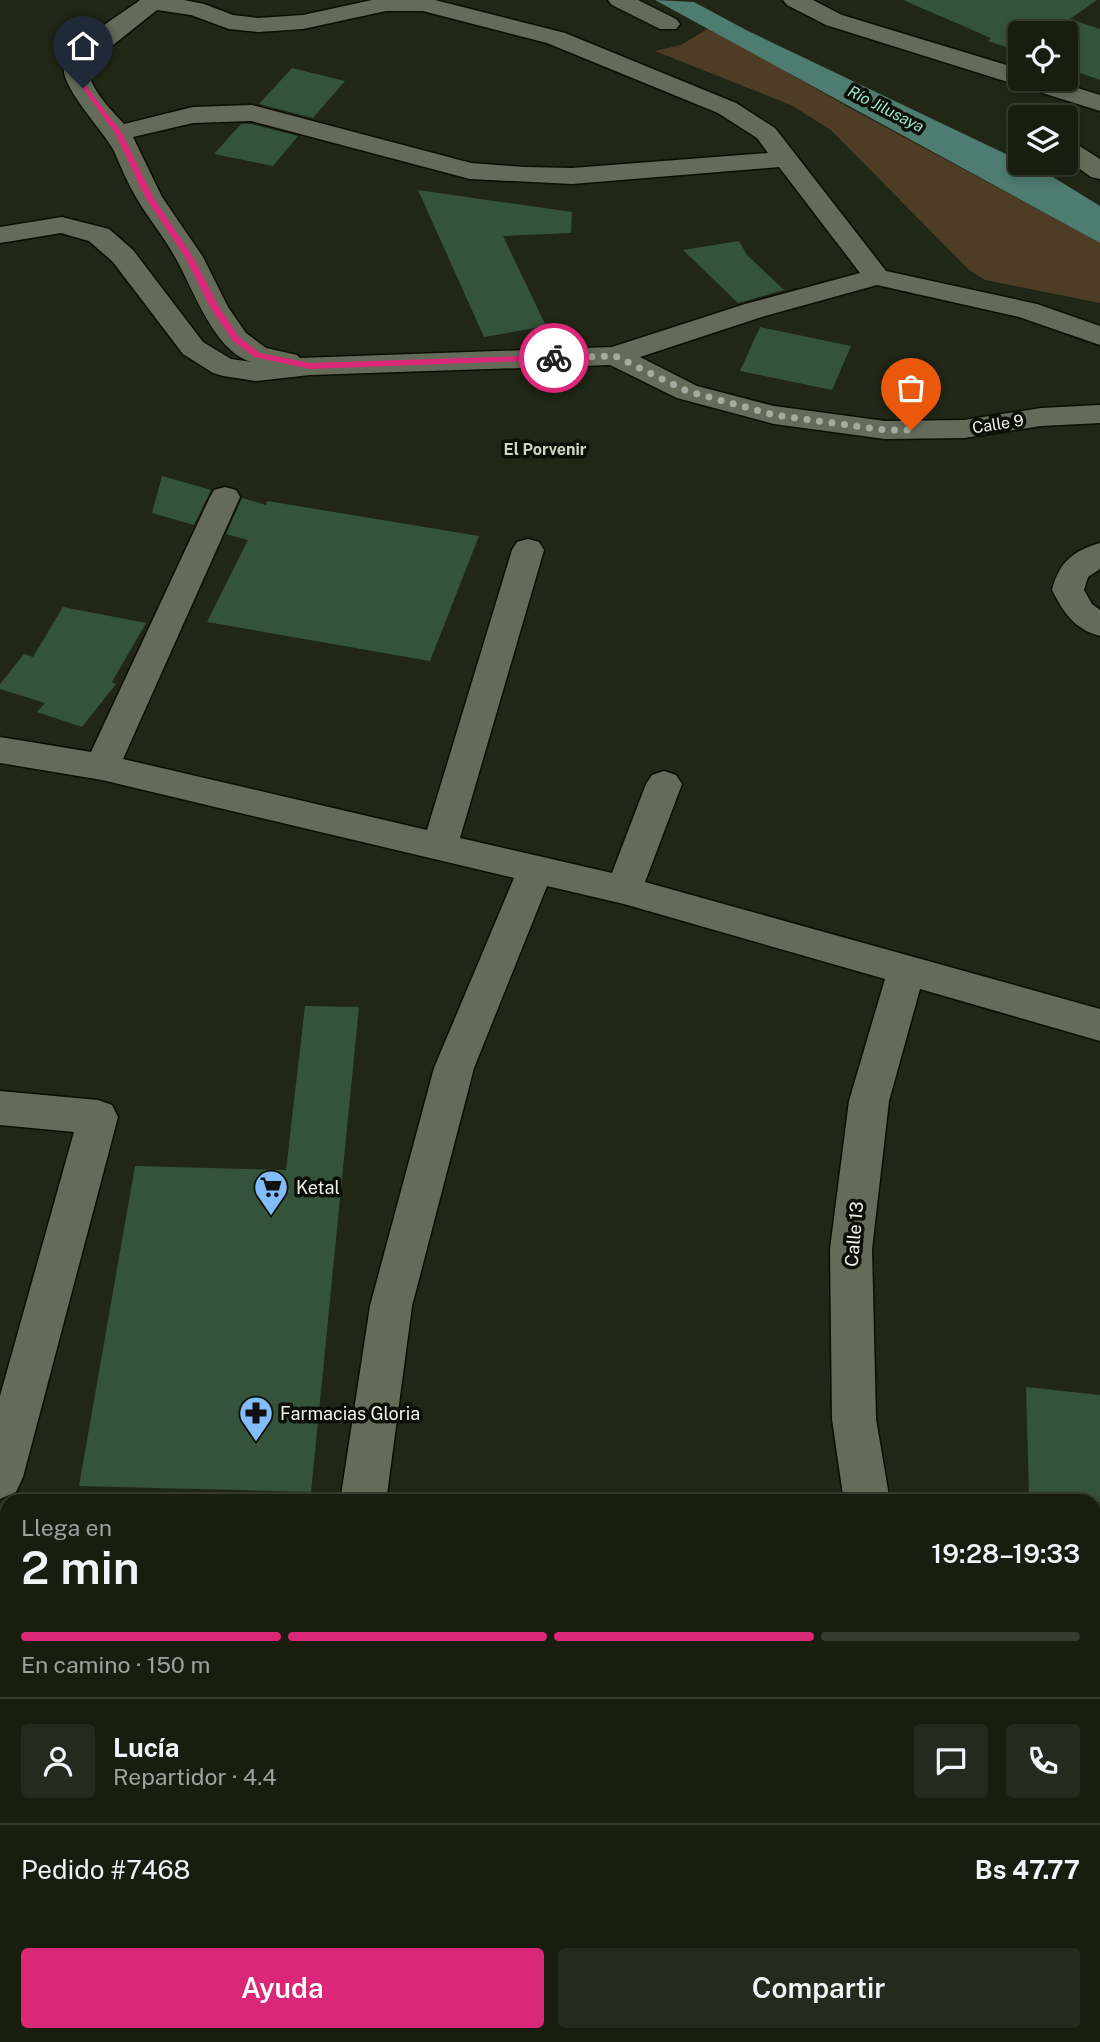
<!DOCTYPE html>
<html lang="es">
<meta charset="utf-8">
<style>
:root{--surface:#181d10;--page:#252a1e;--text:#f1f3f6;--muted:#9fa29f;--line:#363b30;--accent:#db2777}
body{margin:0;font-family:"Public Sans",sans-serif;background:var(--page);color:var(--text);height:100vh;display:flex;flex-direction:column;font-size:26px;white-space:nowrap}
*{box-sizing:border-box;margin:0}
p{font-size:23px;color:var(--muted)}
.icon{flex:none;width:38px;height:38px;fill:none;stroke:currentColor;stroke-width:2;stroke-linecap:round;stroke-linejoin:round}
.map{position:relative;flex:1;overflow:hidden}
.panel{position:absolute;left:0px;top:1494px;width:1101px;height:548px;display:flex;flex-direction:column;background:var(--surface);border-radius:21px 21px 0 0;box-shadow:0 4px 10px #0003,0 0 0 2px var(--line)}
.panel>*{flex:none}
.fabs{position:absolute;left:1008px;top:21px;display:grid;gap:14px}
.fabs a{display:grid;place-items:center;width:70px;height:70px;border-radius:7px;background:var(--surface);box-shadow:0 4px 10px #0003,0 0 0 2px var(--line);font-size:35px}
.pin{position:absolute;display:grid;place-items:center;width:60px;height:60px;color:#fff;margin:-72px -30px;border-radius:50% 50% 50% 0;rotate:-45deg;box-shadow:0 0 7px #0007}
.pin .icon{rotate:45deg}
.courier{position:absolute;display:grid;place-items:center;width:70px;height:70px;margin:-35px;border:5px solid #db2777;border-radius:50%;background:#fff;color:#222;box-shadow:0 2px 9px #0007}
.summary em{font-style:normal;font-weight:600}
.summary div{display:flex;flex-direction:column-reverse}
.summary{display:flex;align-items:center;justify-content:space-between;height:119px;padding:0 21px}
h1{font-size:46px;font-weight:600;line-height:52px}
.bar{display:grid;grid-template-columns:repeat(4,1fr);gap:10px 7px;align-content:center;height:84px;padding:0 21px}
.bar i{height:9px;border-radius:5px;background:var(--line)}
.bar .on{background:var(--accent)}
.bar p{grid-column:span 4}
.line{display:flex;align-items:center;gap:18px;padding:0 21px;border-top:2px solid var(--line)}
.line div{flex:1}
.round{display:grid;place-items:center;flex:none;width:74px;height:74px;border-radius:7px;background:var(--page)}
.primary-button{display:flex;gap:14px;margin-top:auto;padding:14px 21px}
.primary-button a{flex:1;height:80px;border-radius:7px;background:var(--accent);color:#fff;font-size:28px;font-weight:600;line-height:80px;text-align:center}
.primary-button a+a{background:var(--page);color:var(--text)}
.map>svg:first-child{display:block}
.green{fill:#4e3c24}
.water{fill:#4f7c70}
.building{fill:#34533b}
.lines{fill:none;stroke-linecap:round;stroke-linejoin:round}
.minor-casing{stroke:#0a0f02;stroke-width:3}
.minor{fill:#646c59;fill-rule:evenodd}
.route{fill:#db2777}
.done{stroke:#a5ab9e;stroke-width:7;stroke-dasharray:0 12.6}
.labels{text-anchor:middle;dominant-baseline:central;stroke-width:7;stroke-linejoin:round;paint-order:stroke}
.far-water-label{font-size:16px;font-style:italic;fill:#98e7d2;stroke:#0c0e07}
.far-street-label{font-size:16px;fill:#edf2e7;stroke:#0c0e07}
.far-neighbourhood-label{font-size:16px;font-weight:bold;fill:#ced7c1;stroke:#0c0e07}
.poi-label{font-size:18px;fill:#edf2e7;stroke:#0c0e07;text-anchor:start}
.street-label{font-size:18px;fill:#edf2e7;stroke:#0c0e07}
</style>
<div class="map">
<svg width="1100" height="2042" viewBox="0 0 1100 2042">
<rect width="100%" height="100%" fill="#202716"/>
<!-- green -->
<path class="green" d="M 709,28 L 848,107 L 1100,243 L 1100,303 L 985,280 L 969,270 L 831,130 L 791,105 L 655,51 L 681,45 Z"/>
<!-- water -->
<path class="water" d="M 655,0 L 694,2 L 746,30 L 1048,174 L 1100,206 L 1100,243 Z"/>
<!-- building -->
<path class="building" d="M 903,0 L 1097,0 L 1070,19 L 1100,29 L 1100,80 L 1066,68 L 1066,33 L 1020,33 L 1020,52 L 988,41 L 991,38 Z
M 292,68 L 345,81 L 313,118 L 259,104 Z
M 241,124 L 251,124 L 298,136 L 273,166 L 214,154 Z
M 418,190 L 572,212 L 571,233 L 503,236 L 546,326 L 484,337 Z
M 739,241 L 747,255 L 784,290 L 738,303 L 683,250 Z
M 760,327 L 851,346 L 832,390 L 740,371 Z
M 162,476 L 211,490 L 194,525 L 152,513 Z
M 242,498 L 266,505 L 267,501 L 479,536 L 430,661 L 207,622 L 248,540 L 226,534 Z
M 63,607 L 146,623 L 112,682 L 116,684 L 82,727 L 37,712 L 45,703 L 0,689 L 0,684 L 24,654 L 33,657 Z
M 305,1006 L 359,1007 L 311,1492 L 79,1486 L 135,1166 L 286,1170 Z
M 1026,1387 L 1100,1395 L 1100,1502 L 1029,1493 Z"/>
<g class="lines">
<!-- minor casing -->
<g class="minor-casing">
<path id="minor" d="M 140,0 L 184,0 L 204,4 L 233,15 L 258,18 L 303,15 L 372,0 L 435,0 L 565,33 L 736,103 L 775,128 L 886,271 L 1037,304 L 1100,326 L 1100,345 L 1019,317 L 877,285 L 765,316 L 640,357 L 697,386 L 774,406 L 885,421 L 964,420 L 1041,408 L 1100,405 L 1100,423 L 1041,426 L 964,438 L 885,439 L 774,424 L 677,398 L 610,365 L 310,375 L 256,381 L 223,376 L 213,373 L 183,354 L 113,262 L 89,241 L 61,233 L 0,243 L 0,227 L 62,217 L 109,229 L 133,250 L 203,342 L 231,359 L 252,362 C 214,352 193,288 175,257 C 164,237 149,219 137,199 C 128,184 121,167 114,151 C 104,131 59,86 64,65 C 68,46 123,13 140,0 ZM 157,10 L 191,15 L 229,29 L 258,32 L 303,29 L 386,11 L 423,11 L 547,43 L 718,113 L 757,138 L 768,153 L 572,168 L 524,167 L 471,163 L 252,105 L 193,107 L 124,124 C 109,107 88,88 88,65 ZM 251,121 L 470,179 L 572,184 L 779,167 L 860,273 L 745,304 L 612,347 L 300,358 L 297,355 L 266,348 L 246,333 L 228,307 L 203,257 L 162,197 L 133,137 L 193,123 Z
M 608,0 L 638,0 L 676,19 L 680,24 L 676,29 L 660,29 L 612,5 Z
M 783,0 L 813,0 L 842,15 L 1020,69 L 1020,79 L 1049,79 L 1100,95 L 1100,111 L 826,25 L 787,5 Z
M 1066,140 L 1075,143 L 1100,159 L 1100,179 L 1091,177 L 1066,159 Z
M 225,487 L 236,490 L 240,497 L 123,759 L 427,830 L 512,550 L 517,542 L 528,539 L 539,542 L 544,550 L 460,838 L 612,873 L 646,784 L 652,775 L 664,771 L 676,775 L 682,784 L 645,882 L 1100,1009 L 1100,1041 L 920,989 L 889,1101 L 872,1249 L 876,1419 L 890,1502 L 844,1502 L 832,1419 L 830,1249 L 849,1101 L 885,979 L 624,904 L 547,886 L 474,1068 L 412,1306 L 386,1502 L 340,1502 L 370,1306 L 434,1068 L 514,878 L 102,780 L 0,763 L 0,737 L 91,752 L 210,497 L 214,490 Z
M 1100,543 L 1100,569 L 1088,577 L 1084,590 L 1092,604 L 1100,610 L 1100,636 C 1074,629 1064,613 1052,590 C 1059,563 1072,551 1100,543 Z
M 0,1091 L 98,1100 L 112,1105 L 118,1117 L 23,1477 L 16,1492 L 0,1499 L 0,1396 L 74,1132 L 0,1125 Z
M 0,1559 L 7,1559 L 7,1605 L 0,1605 Z
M 1094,1589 L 1100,1589 L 1100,1637 L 1094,1636 Z
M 0,1644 L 7,1645 L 7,1693 L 0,1692 Z
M 1094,1689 L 1100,1689 L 1100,1737 L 1094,1737 Z
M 7,2011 L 7,2035 L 40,2035 L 40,2042 L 0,2042 L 0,2014 Z
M 944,2035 L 998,2035 L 999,2042 L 945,2042 Z"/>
</g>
<!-- minor -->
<use href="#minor" class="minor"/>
</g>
<!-- route -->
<path class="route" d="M 81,86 L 86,86 L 122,133 L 153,197 L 193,257 L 219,307 L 239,337 L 260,353 L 310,363 L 554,355 L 559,358 L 554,360 L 310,369 L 254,357 L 233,341 L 210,307 L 185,257 L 145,197 L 115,133 Z"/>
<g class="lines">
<!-- done -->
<path class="done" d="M 554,358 L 615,356 L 687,391 L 774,415 L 885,430 L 911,430"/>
</g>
<!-- icons -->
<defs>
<g id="supermarket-pin" transform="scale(1.75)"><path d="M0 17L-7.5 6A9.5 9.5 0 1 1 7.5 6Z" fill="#83bcfb" stroke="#0c0e07"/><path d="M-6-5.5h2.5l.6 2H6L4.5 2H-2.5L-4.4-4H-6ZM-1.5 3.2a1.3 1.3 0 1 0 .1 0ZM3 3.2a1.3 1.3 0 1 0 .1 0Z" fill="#111"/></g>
<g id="pharmacy-pin" transform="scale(1.75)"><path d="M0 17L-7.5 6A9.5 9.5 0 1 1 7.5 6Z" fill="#83bcfb" stroke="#0c0e07"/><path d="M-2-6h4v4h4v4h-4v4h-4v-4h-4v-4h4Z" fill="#111"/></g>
</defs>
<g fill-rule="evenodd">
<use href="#supermarket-pin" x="271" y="1187"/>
<use href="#pharmacy-pin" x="256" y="1413"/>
</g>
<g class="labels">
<!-- far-water labels -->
<g class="far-water-label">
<text transform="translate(886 109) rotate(27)">Río Jilusaya</text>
</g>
<!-- far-street labels -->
<g class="far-street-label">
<text transform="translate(998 424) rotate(-9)">Calle 9</text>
</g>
<!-- far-neighbourhood labels -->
<g class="far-neighbourhood-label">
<text x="545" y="449">El Porvenir</text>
</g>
<!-- poi labels -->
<g class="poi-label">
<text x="296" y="1187">Ketal</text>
<text x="280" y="1413">Farmacias Gloria</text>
</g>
<!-- street labels -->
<g class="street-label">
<text transform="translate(854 1234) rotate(-85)">Calle 13</text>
</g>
</g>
</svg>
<div class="fabs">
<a><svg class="icon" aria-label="locate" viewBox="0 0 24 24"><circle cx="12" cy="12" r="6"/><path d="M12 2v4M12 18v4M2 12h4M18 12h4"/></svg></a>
<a><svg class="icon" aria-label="layers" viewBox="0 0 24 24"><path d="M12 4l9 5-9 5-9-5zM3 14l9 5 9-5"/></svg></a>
</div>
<div class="pin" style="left:911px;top:430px;background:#ea580c"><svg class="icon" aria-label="bag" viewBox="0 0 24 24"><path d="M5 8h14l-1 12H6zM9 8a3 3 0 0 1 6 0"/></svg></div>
<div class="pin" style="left:83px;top:88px;background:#1f2937"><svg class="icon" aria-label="home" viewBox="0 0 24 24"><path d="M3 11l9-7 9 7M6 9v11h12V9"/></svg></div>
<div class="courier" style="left:554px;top:358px"><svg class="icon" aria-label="bike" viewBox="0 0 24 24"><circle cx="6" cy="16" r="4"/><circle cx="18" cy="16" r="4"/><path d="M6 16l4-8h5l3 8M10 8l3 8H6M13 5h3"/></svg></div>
<section class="panel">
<div class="summary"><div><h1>2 min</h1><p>Llega en</p></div><em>19:28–19:33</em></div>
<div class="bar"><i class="on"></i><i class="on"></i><i class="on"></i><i></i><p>En camino · 150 m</p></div>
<div class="line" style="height:126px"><a class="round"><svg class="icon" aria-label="person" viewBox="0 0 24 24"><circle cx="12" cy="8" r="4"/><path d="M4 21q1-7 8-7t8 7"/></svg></a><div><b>Lucía</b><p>Repartidor · 4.4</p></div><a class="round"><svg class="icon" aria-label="chat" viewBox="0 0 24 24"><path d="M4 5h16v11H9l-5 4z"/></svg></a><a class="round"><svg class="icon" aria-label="phone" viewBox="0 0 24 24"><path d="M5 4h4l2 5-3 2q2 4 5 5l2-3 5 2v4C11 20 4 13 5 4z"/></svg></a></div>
<div class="line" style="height:91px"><div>Pedido #7468</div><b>Bs 47.77</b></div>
<div class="primary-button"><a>Ayuda</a><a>Compartir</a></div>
</section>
</div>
